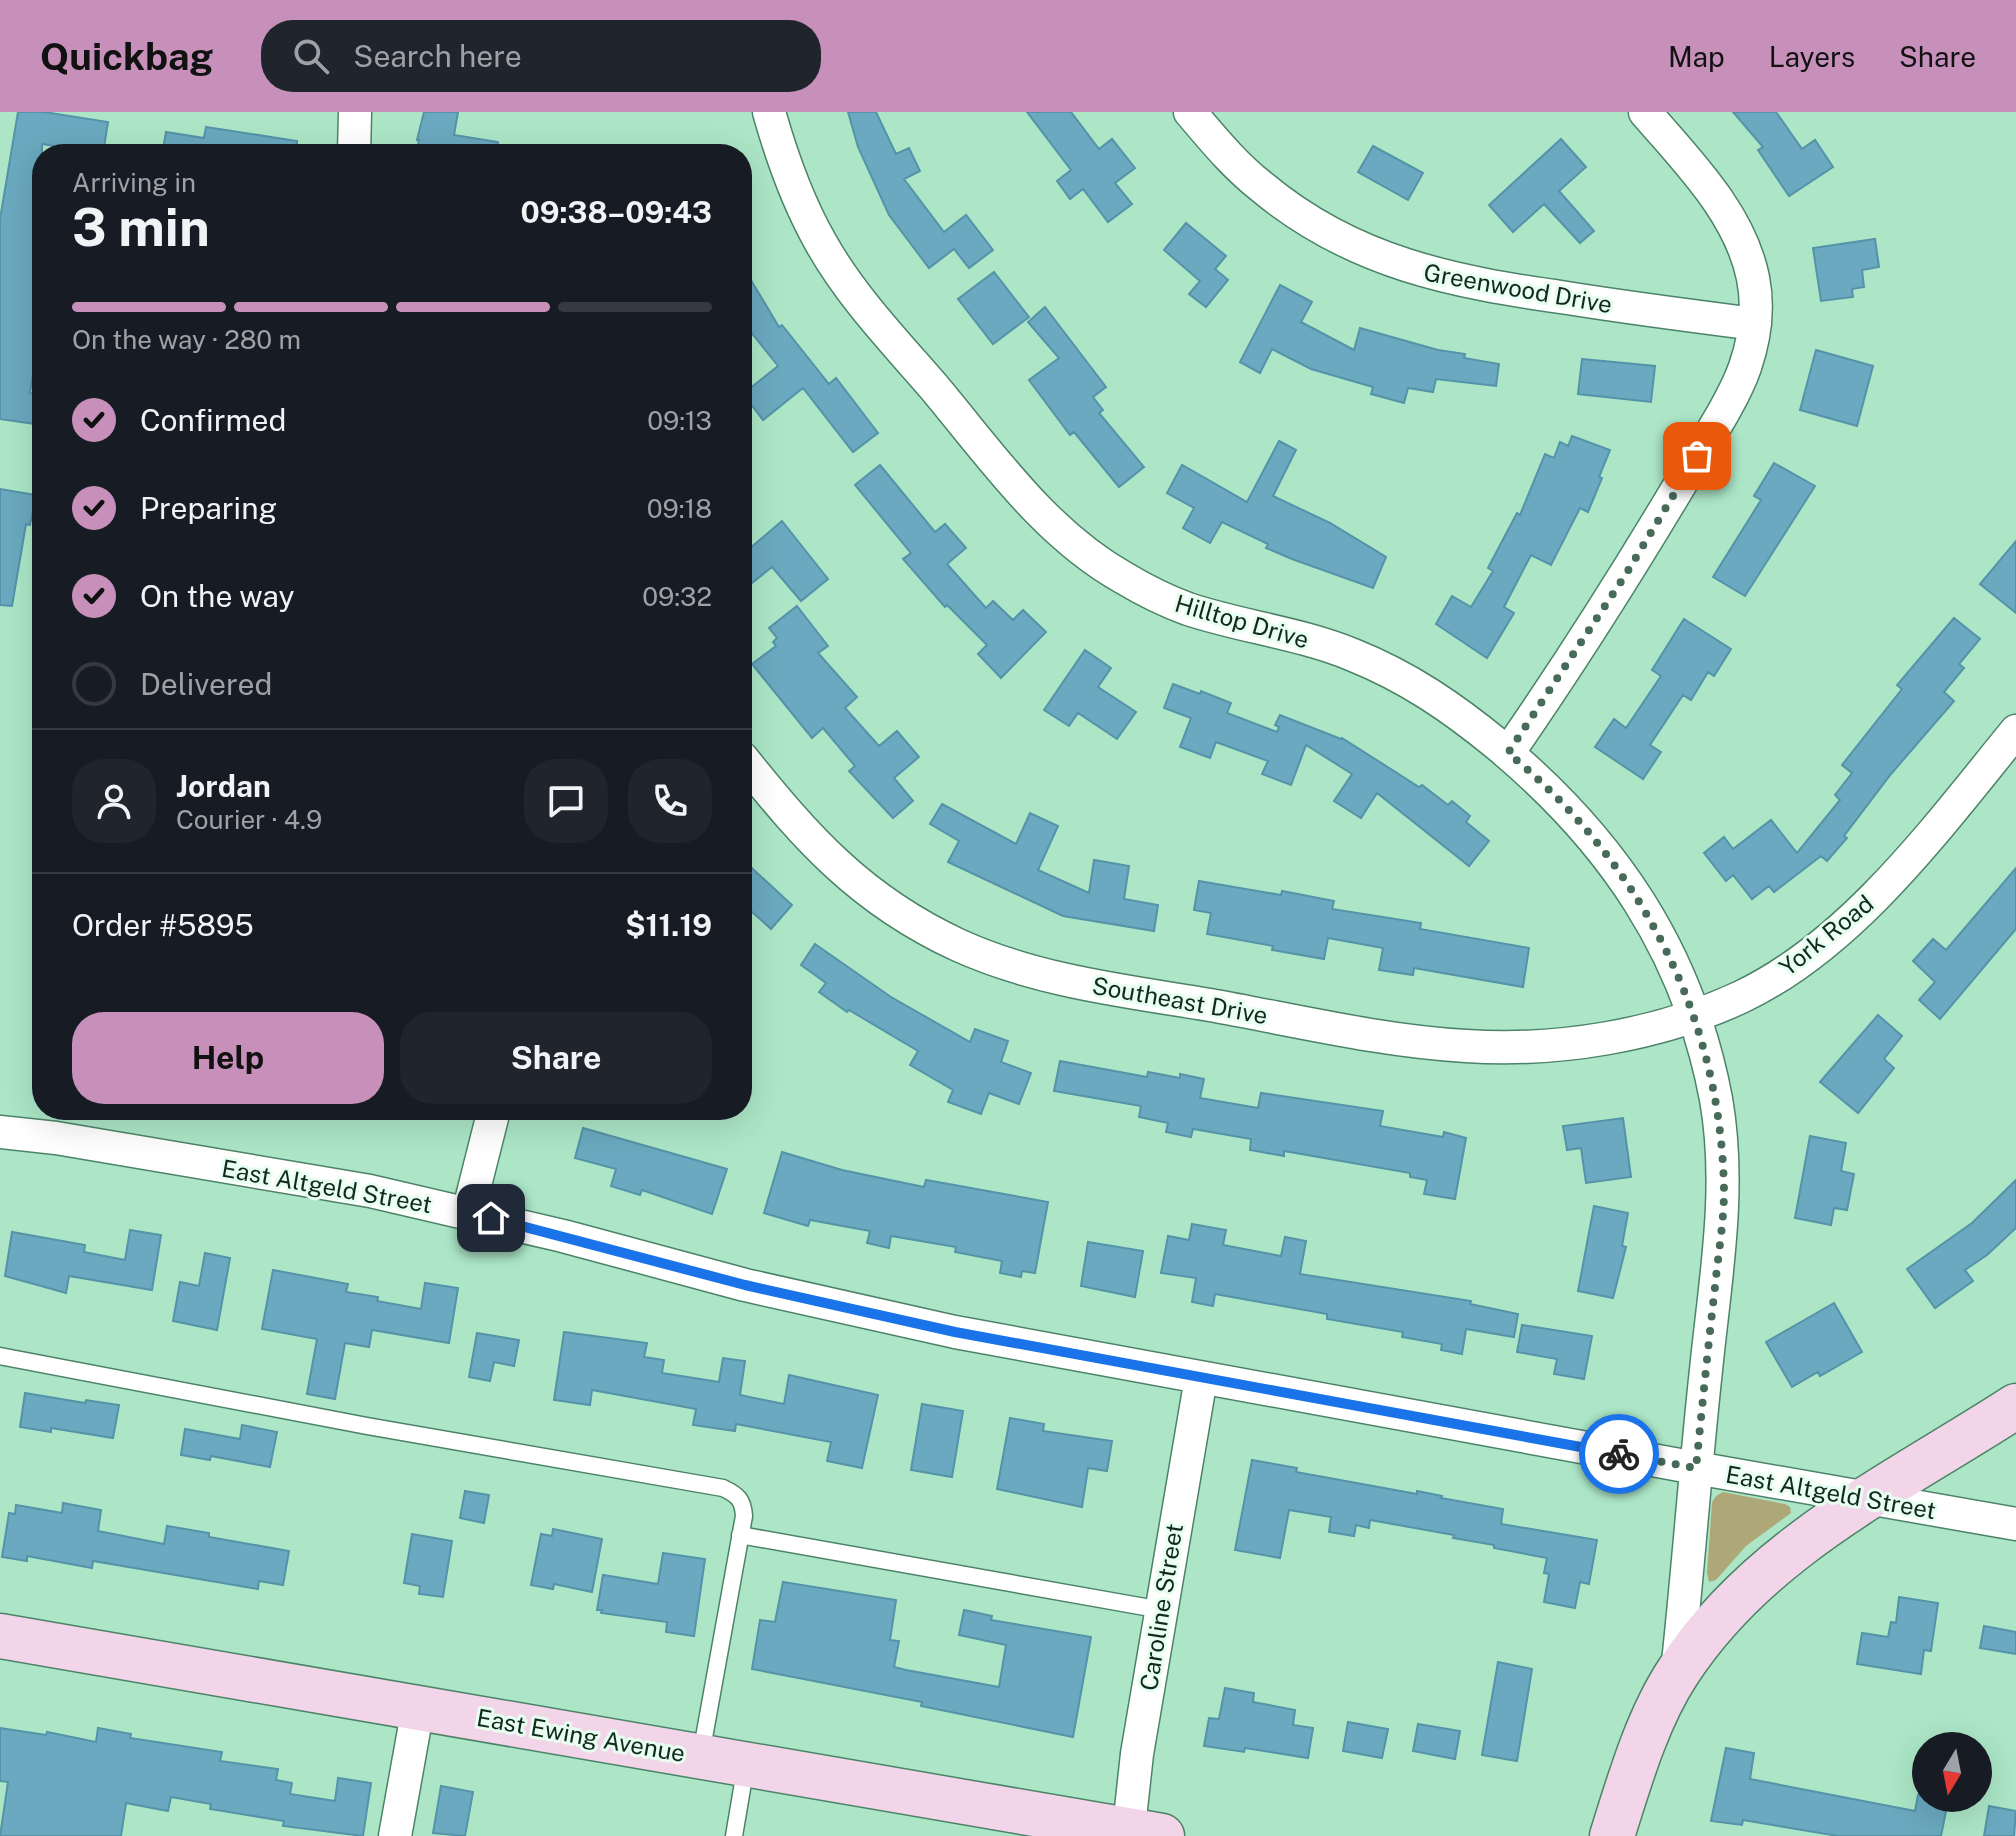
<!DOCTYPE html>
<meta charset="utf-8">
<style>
:root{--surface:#171b24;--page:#20242c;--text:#f1f3f6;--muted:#9ea1a6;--line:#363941;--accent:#c790bb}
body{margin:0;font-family:"Public Sans",sans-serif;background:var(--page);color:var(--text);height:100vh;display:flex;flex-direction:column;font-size:30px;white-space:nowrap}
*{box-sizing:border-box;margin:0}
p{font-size:26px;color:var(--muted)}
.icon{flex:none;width:44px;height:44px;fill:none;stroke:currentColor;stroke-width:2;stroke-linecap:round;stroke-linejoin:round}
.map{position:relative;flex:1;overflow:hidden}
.details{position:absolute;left:32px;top:32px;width:720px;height:976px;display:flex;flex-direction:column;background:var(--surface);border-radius:32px;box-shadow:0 8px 32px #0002}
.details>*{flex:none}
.needle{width:52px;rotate:190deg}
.fabs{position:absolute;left:1912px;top:1620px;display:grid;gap:16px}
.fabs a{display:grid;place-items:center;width:80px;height:80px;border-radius:50%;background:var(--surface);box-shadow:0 8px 32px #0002;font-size:40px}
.pin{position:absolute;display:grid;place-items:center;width:68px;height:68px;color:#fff;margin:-34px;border-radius:16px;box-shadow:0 4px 12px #0006}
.courier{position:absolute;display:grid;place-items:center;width:80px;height:80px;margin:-40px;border:6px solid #1a73e8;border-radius:50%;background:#fff;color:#222;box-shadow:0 2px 10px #0007}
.head em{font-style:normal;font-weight:700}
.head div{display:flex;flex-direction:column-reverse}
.head{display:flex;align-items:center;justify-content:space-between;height:136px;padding:0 40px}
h1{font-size:52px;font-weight:700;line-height:60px}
.bar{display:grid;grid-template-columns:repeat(4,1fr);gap:12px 8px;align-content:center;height:96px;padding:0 40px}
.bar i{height:10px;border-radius:6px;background:var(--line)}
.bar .active{background:var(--accent)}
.bar p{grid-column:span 4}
.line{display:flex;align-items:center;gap:20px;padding:0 40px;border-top:2px solid var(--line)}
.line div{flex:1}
.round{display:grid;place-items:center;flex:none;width:84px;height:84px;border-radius:32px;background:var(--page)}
ol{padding:0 40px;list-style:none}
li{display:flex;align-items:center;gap:24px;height:88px}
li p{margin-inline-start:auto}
li .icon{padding:8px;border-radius:50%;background:var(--accent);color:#111;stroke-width:4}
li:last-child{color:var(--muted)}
li i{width:44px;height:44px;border:4px solid var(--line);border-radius:50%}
.cta{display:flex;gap:16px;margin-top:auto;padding:16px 40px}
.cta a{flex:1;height:92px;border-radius:32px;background:var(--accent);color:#111;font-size:32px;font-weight:700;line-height:92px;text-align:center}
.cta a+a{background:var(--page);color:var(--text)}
header{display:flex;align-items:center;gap:48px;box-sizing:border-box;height:112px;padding:0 40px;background:var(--accent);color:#111}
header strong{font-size:38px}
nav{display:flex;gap:44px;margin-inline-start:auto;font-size:28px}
.search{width:560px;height:72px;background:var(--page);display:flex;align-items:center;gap:20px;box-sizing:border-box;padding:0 28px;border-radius:32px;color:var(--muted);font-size:30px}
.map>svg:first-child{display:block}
.green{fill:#aea878}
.building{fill:#6aa9bf;stroke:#5493a8;stroke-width:2}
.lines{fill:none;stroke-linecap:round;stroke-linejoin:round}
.lane-casing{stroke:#4c8368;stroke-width:19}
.street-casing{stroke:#4c8368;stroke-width:35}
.secondary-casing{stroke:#4c8368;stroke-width:47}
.lane{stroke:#fff;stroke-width:16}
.street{stroke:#fff;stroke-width:32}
.secondary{stroke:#f2d5e8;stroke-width:44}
.done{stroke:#486b59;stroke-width:8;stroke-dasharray:0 14.4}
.route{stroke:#1a73e8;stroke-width:10}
.labels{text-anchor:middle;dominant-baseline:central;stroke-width:6;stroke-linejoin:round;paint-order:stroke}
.street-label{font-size:24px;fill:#12291e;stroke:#e7fef1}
</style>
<header>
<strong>Quickbag</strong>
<div class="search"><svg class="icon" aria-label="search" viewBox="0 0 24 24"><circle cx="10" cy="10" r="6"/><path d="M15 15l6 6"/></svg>Search here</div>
<nav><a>Map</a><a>Layers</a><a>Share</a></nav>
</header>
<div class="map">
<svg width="2016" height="1724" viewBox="0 0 2016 1724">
<rect width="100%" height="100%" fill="#ace6c7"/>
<!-- green -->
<path class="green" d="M 1723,1380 L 1785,1392 L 1790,1395 L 1791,1401 L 1746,1434 L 1716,1468 L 1709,1470 L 1707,1461 L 1712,1390 L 1716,1384 Z"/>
<!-- building -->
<path class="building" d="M 18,0 L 44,0 L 108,10 L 103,42 L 42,32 L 42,67 L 39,86 L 42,87 L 42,152 L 34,203 L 42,205 L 42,207 L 30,281 L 42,283 L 42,313 L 0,307 L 0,107 Z
M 424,0 L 458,0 L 454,23 L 498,30 L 497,42 L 416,42 L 419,28 L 417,28 Z
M 848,0 L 876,0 L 896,42 L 909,36 L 920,59 L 904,67 L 944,120 L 966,103 L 993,138 L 969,156 L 954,137 L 929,156 L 889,103 L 858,35 Z
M 1027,0 L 1071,0 L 1099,37 L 1112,27 L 1135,56 L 1115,71 L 1132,92 L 1108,110 L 1083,77 L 1070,87 L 1057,69 L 1071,58 Z
M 1733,0 L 1776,0 L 1802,37 L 1815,28 L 1833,55 L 1789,84 L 1758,38 L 1763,35 Z
M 206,15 L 297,29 L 297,42 L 162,42 L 166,20 L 204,26 Z
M 1561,27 L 1586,55 L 1559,79 L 1594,119 L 1580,131 L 1544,92 L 1513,120 L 1489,93 Z
M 1373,34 L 1423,61 L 1408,88 L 1358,60 Z
M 1186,111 L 1226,144 L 1215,157 L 1228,168 L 1206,195 L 1189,182 L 1200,169 L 1164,138 Z
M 1875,127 L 1879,155 L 1862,158 L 1864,175 L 1852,177 L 1853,185 L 1821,189 L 1813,136 Z
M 742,153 L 779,215 L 782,213 L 829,272 L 836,266 L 878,321 L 853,340 L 803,276 L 763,308 L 743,282 L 778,254 L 742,209 Z
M 994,160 L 1029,205 L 993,232 L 958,187 Z
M 1280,173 L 1312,190 L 1301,210 L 1354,238 L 1360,216 L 1438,238 L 1465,242 L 1464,246 L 1499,252 L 1496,274 L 1436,267 L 1433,280 L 1408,276 L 1404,291 L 1371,282 L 1373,275 L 1311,257 L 1272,237 L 1260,261 L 1240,250 Z
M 1045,195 L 1106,275 L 1093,285 L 1103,298 L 1099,301 L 1144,355 L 1119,375 L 1074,320 L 1070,323 L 1029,268 L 1059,246 L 1028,210 Z
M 1816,238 L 1873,254 L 1857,314 L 1800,298 Z
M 1582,247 L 1655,254 L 1651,290 L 1578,282 Z
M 1572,324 L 1610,338 L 1599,365 L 1602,366 L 1588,400 L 1580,396 L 1551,453 L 1531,443 L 1504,495 L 1514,501 L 1487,546 L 1436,512 L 1452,484 L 1471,495 L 1493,459 L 1488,456 L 1517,401 L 1520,403 L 1545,342 L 1554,346 L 1560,330 L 1568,334 Z
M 1279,329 L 1296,338 L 1273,384 L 1330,411 L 1386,445 L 1373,476 L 1292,447 L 1266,436 L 1268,432 L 1222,410 L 1210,431 L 1183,416 L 1194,396 L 1167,381 L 1182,353 L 1247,390 Z
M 1774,351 L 1815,374 L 1745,484 L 1713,465 L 1761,388 L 1754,384 Z
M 880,353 L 935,420 L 945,412 L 966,436 L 947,452 L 986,496 L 993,489 L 1013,508 L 1023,498 L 1046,520 L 1001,566 L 978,542 L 987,533 L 947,493 L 945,495 L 903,447 L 911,441 L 855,373 Z
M 0,377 L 36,383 L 30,413 L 26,412 L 12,494 L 0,493 Z
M 782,409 L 828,467 L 801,489 L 772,455 L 742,479 L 742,443 Z
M 2016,429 L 2016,501 L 1980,472 Z
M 797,494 L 828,534 L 818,541 L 857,585 L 845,596 L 879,634 L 897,619 L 919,645 L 894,666 L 913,689 L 893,706 L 849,659 L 855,654 L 823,616 L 812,626 L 752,552 L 776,534 L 773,530 L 777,526 L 769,516 Z
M 1954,506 L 1980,527 L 1959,552 L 1964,556 L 1944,580 L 1954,589 L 1891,662 L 1844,724 L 1847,726 L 1827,749 L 1821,744 L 1774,780 L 1769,774 L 1752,787 L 1733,763 L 1726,769 L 1704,741 L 1724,725 L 1733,737 L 1771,708 L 1797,741 L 1840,688 L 1835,683 L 1852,661 L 1842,653 L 1902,577 L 1897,573 Z
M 1684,507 L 1731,537 L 1714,564 L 1708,560 L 1691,588 L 1683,583 L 1650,633 L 1661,640 L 1643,667 L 1595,635 L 1614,607 L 1626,616 L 1661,564 L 1652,558 Z
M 1085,538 L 1111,556 L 1098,575 L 1136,600 L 1117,627 L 1078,601 L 1069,614 L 1044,598 Z
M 1173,572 L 1200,582 L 1201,579 L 1231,591 L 1227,601 L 1277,620 L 1279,615 L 1275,613 L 1280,603 L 1341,627 L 1342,626 L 1419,675 L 1422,673 L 1448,693 L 1452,689 L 1470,704 L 1466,710 L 1489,729 L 1469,754 L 1377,681 L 1361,706 L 1334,689 L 1352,662 L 1306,633 L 1291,673 L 1262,662 L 1268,649 L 1216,630 L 1210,646 L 1180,635 L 1191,606 L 1164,596 Z
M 942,692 L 1016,732 L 1030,701 L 1058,714 L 1038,758 L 1089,781 L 1094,748 L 1129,754 L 1124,787 L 1158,793 L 1154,819 L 1063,804 L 948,750 L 959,729 L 930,712 Z
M 742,747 L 792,793 L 771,817 L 742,791 Z
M 2016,756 L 2016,817 L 1940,907 L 1919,888 L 1935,870 L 1913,849 L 1933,827 L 1946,838 Z
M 1199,769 L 1281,783 L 1282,779 L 1334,789 L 1332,797 L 1421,811 L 1420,817 L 1529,836 L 1523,875 L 1414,856 L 1413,863 L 1379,858 L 1383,836 L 1328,826 L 1324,847 L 1272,838 L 1273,834 L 1207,822 L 1211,801 L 1194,798 Z
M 815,832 L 891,885 L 970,930 L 975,917 L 1008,929 L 1001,950 L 1031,961 L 1019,992 L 989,981 L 981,1002 L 948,990 L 953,978 L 910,953 L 918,939 L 849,898 L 847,900 L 819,880 L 826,871 L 801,853 Z
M 1878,903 L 1902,924 L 1884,947 L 1894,956 L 1858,1001 L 1820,970 Z
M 1060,949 L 1147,965 L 1148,960 L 1180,966 L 1180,962 L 1204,967 L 1200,986 L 1258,996 L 1261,981 L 1383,999 L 1380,1014 L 1443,1025 L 1444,1020 L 1466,1026 L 1455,1087 L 1424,1082 L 1427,1068 L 1410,1065 L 1410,1061 L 1284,1039 L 1284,1044 L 1250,1038 L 1251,1027 L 1193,1017 L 1191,1025 L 1166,1020 L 1168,1011 L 1139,1005 L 1141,994 L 1054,979 Z
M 1623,1006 L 1631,1065 L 1586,1071 L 1581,1036 L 1567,1038 L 1563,1014 Z
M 583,1016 L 727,1057 L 712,1102 L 642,1078 L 640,1083 L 611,1074 L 616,1057 L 575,1046 Z
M 1810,1024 L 1846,1031 L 1841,1059 L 1854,1062 L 1847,1098 L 1834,1096 L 1831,1113 L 1795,1106 Z
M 782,1040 L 842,1058 L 924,1075 L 926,1068 L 1048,1090 L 1035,1161 L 1022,1159 L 1021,1165 L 1000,1161 L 1002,1149 L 955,1140 L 956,1135 L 891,1124 L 889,1136 L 867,1131 L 870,1119 L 810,1108 L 808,1114 L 764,1101 Z
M 2016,1068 L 2016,1116 L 1987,1143 L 1965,1158 L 1973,1169 L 1935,1196 L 1907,1157 L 1972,1111 Z
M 1594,1094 L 1628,1101 L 1622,1134 L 1626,1135 L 1613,1186 L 1578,1179 Z
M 1192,1112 L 1226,1118 L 1223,1133 L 1281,1144 L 1285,1125 L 1306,1129 L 1300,1162 L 1471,1189 L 1470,1192 L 1518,1202 L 1514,1225 L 1466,1217 L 1462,1242 L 1441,1238 L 1442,1232 L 1402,1225 L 1403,1220 L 1327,1207 L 1327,1202 L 1215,1182 L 1213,1194 L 1192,1190 L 1196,1166 L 1161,1161 L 1168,1124 L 1189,1128 Z
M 130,1118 L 161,1123 L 152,1178 L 69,1164 L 66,1181 L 5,1164 L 12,1120 L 85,1133 L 84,1140 L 125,1148 Z
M 1088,1130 L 1143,1139 L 1135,1185 L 1081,1174 Z
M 205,1141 L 230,1146 L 217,1218 L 173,1209 L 180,1170 L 199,1174 Z
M 273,1158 L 348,1172 L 346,1180 L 378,1185 L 377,1189 L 421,1197 L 425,1171 L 458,1176 L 449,1231 L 372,1218 L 369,1235 L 345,1231 L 335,1287 L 307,1282 L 317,1227 L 262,1217 Z
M 1834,1191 L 1862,1240 L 1820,1264 L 1818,1260 L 1792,1275 L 1766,1230 Z
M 1522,1213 L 1592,1224 L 1584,1267 L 1554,1262 L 1557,1247 L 1517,1240 Z
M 564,1220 L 647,1231 L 644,1245 L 664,1248 L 662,1261 L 719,1270 L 723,1246 L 745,1249 L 740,1283 L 784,1292 L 789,1263 L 878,1283 L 862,1356 L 827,1349 L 831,1330 L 736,1312 L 735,1319 L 693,1313 L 696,1297 L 592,1278 L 590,1293 L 554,1288 Z
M 477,1221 L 519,1228 L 514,1254 L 494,1250 L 490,1269 L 469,1265 Z
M 25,1281 L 85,1291 L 86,1288 L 119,1293 L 113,1326 L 51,1316 L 51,1320 L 20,1315 Z
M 922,1292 L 963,1299 L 952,1365 L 911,1358 Z
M 1010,1306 L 1044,1312 L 1043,1319 L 1112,1329 L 1107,1359 L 1088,1356 L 1082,1395 L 997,1377 Z
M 242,1313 L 277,1320 L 270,1355 L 211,1344 L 210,1348 L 181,1343 L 185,1317 L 240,1327 Z
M 1252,1348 L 1297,1356 L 1296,1360 L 1417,1382 L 1417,1379 L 1442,1384 L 1441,1386 L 1503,1397 L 1501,1412 L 1597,1428 L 1589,1472 L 1580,1470 L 1575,1496 L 1544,1490 L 1549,1462 L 1544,1461 L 1547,1446 L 1494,1436 L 1494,1433 L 1453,1426 L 1454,1423 L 1370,1408 L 1369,1416 L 1356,1413 L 1354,1424 L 1329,1420 L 1331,1405 L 1289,1398 L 1280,1446 L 1235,1438 Z
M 465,1379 L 489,1383 L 484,1411 L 460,1406 Z
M 63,1391 L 101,1398 L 98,1419 L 164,1432 L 167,1414 L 209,1421 L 209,1425 L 289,1439 L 283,1473 L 259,1469 L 258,1477 L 93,1449 L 92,1456 L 27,1444 L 27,1449 L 2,1445 L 9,1401 L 15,1402 L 16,1393 L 62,1401 Z
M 553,1417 L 602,1427 L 592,1480 L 554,1472 L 553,1477 L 531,1473 L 541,1422 L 552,1424 Z
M 412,1422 L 452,1429 L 443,1485 L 419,1482 L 420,1474 L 404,1471 Z
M 663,1441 L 705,1447 L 694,1524 L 666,1520 L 667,1510 L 601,1501 L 602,1498 L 597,1498 L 603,1463 L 658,1472 Z
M 783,1470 L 896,1488 L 890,1528 L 899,1529 L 894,1555 L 906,1558 L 999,1575 L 1006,1533 L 959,1523 L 964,1498 L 992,1504 L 991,1508 L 1091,1525 L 1073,1625 L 921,1594 L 922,1590 L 752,1557 L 760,1508 L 775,1510 Z
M 1899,1485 L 1938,1491 L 1931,1539 L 1924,1538 L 1921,1562 L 1857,1552 L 1862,1521 L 1888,1525 L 1891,1510 L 1896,1511 Z
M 1984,1514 L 2016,1520 L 2016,1542 L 1980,1536 Z
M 1498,1550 L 1532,1557 L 1517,1649 L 1482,1643 Z
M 1225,1576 L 1254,1581 L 1253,1590 L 1295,1598 L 1293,1613 L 1313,1616 L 1308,1646 L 1245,1636 L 1244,1640 L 1204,1634 L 1209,1606 L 1219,1607 Z
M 1348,1610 L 1388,1617 L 1382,1646 L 1343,1639 Z
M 1418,1612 L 1460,1619 L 1455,1647 L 1413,1639 Z
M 0,1616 L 46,1623 L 47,1620 L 96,1630 L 98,1616 L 131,1622 L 130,1626 L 222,1640 L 220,1649 L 278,1657 L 276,1668 L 292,1671 L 290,1682 L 335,1689 L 338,1666 L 371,1671 L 363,1724 L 283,1714 L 284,1709 L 210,1697 L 211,1692 L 171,1685 L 168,1699 L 126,1691 L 121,1724 L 0,1724 L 8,1670 L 0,1669 Z
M 1726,1636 L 1754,1641 L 1750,1667 L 1915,1699 L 1918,1683 L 1948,1689 L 1941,1724 L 1838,1724 L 1743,1708 L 1742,1713 L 1711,1709 Z
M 441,1674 L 473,1680 L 465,1724 L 433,1721 Z
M 1989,1694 L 2016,1699 L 2014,1724 L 1984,1724 Z"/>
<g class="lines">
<!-- lane casing -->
<g class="lane-casing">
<path id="lane" d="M 0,1244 L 367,1314 L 723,1376 C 738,1383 743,1388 744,1404 L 701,1642
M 740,1423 L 1162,1498
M 734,1724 L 746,1653"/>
</g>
<!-- street casing -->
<g class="street-casing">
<path id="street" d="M 769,0 C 782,46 797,89 821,131 C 850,183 894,229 933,274 C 991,343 1044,421 1124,466 C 1144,478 1166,489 1188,497 C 1242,515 1300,521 1353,543 C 1408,565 1453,596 1498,633 C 1612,728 1688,839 1716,987 C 1732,1077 1715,1168 1706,1258 C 1695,1359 1688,1460 1677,1560
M 1190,0 C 1213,27 1234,53 1262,75 C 1353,151 1454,170 1567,186 C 1630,196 1692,204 1755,212
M 354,42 L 355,0
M 1508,641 C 1569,553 1626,463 1681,371 C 1700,338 1733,290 1745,255 C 1755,226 1759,196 1753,166 C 1740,101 1687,49 1645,0
M 742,646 C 807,727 861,788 958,833 C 1037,869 1125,879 1210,893 C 1294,908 1380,929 1466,934 C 1557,940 1657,924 1741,885 C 1853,832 1939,713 2016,619
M 0,1020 L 56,1026 L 370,1079 L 563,1124 L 745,1173 L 955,1220 L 1696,1356 L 2016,1412
M 468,1101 L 494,998
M 395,1724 L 418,1596
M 1128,1724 L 1137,1642 L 1201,1266"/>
</g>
<!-- secondary casing -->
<g class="secondary-casing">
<path id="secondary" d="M 0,1524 L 1162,1724
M 1612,1724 C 1629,1670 1647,1607 1678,1560 C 1759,1435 1896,1372 2016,1294"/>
</g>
<!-- lane -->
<use href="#lane" class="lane"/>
<!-- street -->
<use href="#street" class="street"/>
<!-- secondary -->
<use href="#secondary" class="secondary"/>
</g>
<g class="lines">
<!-- done -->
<path class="done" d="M 1619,1342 L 1696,1356 C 1702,1296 1708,1235 1715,1175 C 1718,1143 1724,1110 1724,1078 C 1721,906 1641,750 1508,641 L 1626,462 L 1697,344"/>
<!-- route -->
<path class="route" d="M 491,1106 L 745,1173 L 955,1220 L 1619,1342"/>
</g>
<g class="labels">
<!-- street labels -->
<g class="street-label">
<text transform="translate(1518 176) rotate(10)">Greenwood Drive</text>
<text transform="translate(1242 509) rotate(16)">Hilltop Drive</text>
<text transform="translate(1826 823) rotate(-39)">York Road</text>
<text transform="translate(1180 888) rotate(10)">Southeast Drive</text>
<text transform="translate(327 1074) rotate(10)">East Altgeld Street</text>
<text transform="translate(1831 1380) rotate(10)">East Altgeld Street</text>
<text transform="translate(1161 1495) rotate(-81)">Caroline Street</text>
<text transform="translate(581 1623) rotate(10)">East Ewing Avenue</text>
</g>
</g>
</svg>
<div class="fabs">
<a><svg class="needle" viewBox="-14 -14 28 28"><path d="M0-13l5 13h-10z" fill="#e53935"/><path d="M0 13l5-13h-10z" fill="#9ea1a6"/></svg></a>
</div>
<div class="pin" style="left:1697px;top:344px;background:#ea580c"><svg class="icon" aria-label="bag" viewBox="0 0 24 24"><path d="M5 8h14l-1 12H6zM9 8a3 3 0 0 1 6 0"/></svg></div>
<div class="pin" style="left:491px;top:1106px;background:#1f2937"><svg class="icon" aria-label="home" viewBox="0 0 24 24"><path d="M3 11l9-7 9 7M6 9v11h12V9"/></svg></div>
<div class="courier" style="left:1619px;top:1342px"><svg class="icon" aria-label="bike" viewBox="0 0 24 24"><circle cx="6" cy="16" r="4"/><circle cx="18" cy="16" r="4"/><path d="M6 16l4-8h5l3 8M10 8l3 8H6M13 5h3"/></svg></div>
<section class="details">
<div class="head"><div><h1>3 min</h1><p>Arriving in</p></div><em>09:38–09:43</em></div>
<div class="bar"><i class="active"></i><i class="active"></i><i class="active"></i><i></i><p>On the way · 280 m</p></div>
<ol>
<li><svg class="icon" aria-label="check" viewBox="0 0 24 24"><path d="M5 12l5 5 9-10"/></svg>Confirmed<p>09:13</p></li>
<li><svg class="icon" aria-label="check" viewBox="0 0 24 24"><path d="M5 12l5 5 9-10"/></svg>Preparing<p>09:18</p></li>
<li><svg class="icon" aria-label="check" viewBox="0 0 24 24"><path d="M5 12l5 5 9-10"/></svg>On the way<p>09:32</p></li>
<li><i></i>Delivered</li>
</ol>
<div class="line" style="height:144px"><a class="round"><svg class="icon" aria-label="person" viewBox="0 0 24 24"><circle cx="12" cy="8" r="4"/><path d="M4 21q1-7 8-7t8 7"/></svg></a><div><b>Jordan</b><p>Courier · 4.9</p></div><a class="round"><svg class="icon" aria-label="chat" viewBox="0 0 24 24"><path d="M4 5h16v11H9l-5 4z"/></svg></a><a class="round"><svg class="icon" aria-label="phone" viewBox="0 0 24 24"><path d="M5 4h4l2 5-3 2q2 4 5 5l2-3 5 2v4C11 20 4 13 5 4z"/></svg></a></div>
<div class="line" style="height:104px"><div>Order #5895</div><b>$11.19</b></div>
<div class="cta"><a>Help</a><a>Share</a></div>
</section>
</div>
